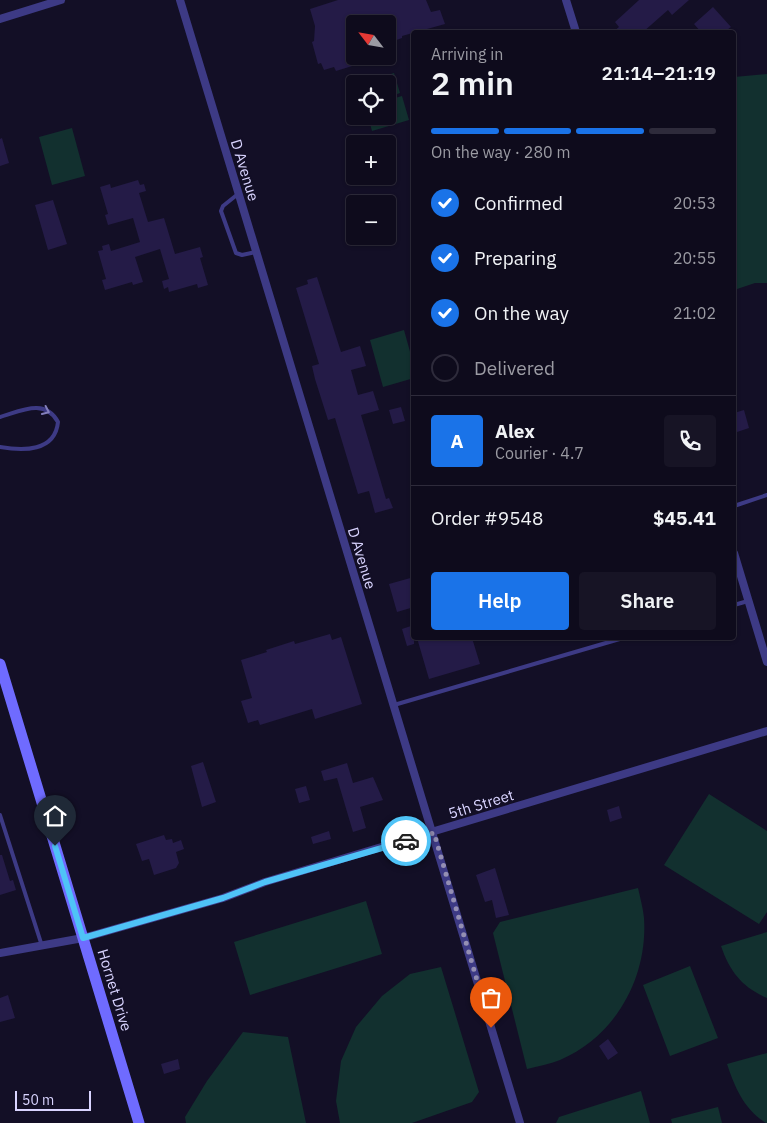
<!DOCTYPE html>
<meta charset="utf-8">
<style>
:root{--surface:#0e0b1c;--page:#171425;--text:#f1f3f6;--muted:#9b9ba3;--line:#2e2b3b;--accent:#1a73e8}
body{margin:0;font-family:"IBM Plex Sans",sans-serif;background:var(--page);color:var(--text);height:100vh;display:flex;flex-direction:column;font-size:19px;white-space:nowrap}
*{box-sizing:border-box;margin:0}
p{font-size:16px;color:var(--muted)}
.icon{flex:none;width:28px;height:28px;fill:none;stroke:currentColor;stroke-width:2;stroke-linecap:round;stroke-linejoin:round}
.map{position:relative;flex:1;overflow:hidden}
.drawer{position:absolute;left:411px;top:30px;width:325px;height:610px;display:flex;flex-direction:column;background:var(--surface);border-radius:5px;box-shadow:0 1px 4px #0004,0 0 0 1px var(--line)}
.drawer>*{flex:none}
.needle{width:32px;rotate:301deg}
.controls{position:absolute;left:346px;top:15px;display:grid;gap:10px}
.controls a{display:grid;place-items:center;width:50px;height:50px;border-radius:5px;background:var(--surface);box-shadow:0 1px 4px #0004,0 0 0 1px var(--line);font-size:25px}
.scale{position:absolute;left:15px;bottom:12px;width:76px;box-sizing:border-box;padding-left:5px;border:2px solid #d9d4ff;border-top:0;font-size:14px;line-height:18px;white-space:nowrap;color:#d9d4ff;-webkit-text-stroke:4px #130f26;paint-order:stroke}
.pin{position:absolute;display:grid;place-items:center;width:42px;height:42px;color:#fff;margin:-51px -21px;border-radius:50% 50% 50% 0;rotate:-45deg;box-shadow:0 0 5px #0007}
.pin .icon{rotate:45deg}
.courier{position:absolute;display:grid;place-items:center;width:50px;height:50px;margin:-25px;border:4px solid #4fc3f7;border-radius:50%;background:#fff;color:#222;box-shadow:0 1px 6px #0007}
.head em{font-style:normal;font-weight:600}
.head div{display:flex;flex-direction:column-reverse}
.head{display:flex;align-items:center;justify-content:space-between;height:85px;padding:0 20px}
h1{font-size:32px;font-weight:600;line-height:38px}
.bar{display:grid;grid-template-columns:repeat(4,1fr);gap:8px 5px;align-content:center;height:60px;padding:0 20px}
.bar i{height:6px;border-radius:4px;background:var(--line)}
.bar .active{background:var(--accent)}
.bar p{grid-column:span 4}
.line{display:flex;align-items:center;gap:12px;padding:0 20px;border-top:1px solid var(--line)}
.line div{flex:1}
.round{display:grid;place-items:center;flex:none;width:52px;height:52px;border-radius:5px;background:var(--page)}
ol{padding:0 20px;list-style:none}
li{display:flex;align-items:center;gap:15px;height:55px}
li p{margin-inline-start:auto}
li .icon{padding:5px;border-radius:50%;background:var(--accent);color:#fff;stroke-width:4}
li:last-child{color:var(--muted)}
li i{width:28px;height:28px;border:2px solid var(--line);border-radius:50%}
.action{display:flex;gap:10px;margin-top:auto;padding:10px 20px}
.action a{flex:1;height:58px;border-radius:5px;background:var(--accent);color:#fff;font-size:20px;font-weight:600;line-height:58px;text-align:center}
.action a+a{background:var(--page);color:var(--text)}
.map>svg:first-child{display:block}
.green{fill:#12302f}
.building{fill:#241b47}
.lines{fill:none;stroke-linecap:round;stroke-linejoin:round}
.service{stroke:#3d3a85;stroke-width:4}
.minor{stroke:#3d3a85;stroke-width:8}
.secondary{stroke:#6f6bff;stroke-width:11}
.oneway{stroke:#837fbc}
.done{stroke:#948fb3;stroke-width:5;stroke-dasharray:0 9}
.route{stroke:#4fc3f7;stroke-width:6}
.labels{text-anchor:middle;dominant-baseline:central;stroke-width:4;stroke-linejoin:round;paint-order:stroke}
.street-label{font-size:15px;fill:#d9d4ff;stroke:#130f26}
</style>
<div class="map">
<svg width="767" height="1123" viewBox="0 0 767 1123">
<rect width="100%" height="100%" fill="#130f26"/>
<!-- green -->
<path class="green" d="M 394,73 L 400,93 L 388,97 L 388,84 L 359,84 Z
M 767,74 L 767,283 L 755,283 L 734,290 L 734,77 Z
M 402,96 L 409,120 L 372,131 L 368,116 L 388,116 L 388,100 Z
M 72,128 L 85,176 L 52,185 L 39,137 Z
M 404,330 L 414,366 L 414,378 L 383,387 L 370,340 Z
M 709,794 L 767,831 L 767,912 L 759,924 L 664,865 Z
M 638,888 C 640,897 643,908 644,918 C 648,977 616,1036 560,1060 C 550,1064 538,1066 527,1069 L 493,933 L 500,922 Z
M 366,901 L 382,954 L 250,995 L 234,942 Z
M 767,932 L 767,998 C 742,987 730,972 721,946 Z
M 690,966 L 718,1038 L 670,1056 L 643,985 Z
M 441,967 L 479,1092 L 472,1102 L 412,1123 L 340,1123 L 336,1101 L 341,1061 L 356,1027 L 382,996 L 410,974 Z
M 243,1032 L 288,1037 L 306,1123 L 186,1123 L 185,1117 L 207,1081 Z
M 767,1053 L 767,1123 L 766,1123 C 744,1109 735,1088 727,1064 Z
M 641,1091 L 650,1123 L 556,1123 L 559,1117 Z
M 718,1107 L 722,1123 L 672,1123 L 671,1119 Z"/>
<!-- building -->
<path class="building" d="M 338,0 L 426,0 L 431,12 L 440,10 L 445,24 L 402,36 L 402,38 L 388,43 L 388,24 L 355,24 L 355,56 L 378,56 L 378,58 L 336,71 L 334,67 L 324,70 L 321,63 L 318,64 L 312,42 L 314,41 L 315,26 L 310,9 Z
M 639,0 L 689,0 L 672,15 L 668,10 L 643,32 L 613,32 L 619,27 L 615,22 Z
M 713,7 L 731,27 L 724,32 L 701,32 L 694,24 Z
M 2,138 L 9,163 L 0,166 L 0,139 Z
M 138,180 L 140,185 L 144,184 L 146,191 L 139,193 L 148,222 L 164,218 L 175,254 L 200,247 L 203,257 L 200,258 L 208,285 L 198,288 L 197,284 L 169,292 L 168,287 L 164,289 L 162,281 L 169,279 L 160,249 L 135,257 L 143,282 L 133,285 L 132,282 L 105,290 L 102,280 L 106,279 L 98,251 L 103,250 L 102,246 L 109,244 L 111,251 L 140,242 L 133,218 L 108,225 L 105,215 L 108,214 L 100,187 L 110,184 L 111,188 Z
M 53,200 L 67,244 L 48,250 L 35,205 Z
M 317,277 L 341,352 L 360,346 L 366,366 L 351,370 L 358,395 L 373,391 L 379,410 L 361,415 L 386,499 L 389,498 L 393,508 L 375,513 L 369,491 L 358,494 L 335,418 L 328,420 L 315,379 L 312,366 L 319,364 L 296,288 L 308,284 L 307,280 Z
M 401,407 L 405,421 L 393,424 L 389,410 Z
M 744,410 L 749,428 L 734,433 L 734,413 Z
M 414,577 L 414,607 L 397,612 L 389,584 Z
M 414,625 L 414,644 L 407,646 L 402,629 Z
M 330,634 L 332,640 L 341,637 L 362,704 L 315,719 L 312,709 L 260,725 L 258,720 L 248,723 L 241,701 L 252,698 L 241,660 L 267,652 L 266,650 L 294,641 L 295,644 Z
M 417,638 L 472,638 L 480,664 L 429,679 Z
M 203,762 L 216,802 L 202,807 L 191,766 Z
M 347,763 L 353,783 L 373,777 L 383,800 L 360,807 L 366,828 L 353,832 L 337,778 L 324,781 L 321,771 Z
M 306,786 L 310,800 L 299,803 L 295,789 Z
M 619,806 L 622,818 L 610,822 L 607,810 Z
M 329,831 L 331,839 L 313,844 L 311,837 Z
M 164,835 L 166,840 L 172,839 L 173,843 L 181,840 L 184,849 L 176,852 L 179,863 L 176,868 L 154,875 L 149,859 L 142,861 L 136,844 Z
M 0,855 L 2,855 L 10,881 L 13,880 L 16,890 L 0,895 Z
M 495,868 L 509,915 L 496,918 L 492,900 L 485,902 L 476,875 Z
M 8,995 L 15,1018 L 0,1022 L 0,998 Z
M 608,1039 L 618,1053 L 608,1060 L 599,1046 Z
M 178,1059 L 180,1069 L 164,1074 L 161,1064 Z"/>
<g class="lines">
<!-- service -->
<path class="service" d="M 238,194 L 223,206 L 221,211 L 236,253 L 242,255 L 256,252
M 0,417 C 21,411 45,398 58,422 C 55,452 23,451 0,447
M 734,506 L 767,495
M 734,605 L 748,601
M 394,705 L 623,638
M 0,815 L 42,946"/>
<!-- minor -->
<path class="minor" d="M 180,0 C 293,374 408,748 520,1123
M 566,0 L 576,32
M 0,19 L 61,0
M 734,553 L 767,662
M 0,953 L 83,938 L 223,898 L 265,882 L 767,731"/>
<!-- secondary -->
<path class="secondary" d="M 0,664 L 139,1123"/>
</g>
<!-- one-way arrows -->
<defs><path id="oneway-chevron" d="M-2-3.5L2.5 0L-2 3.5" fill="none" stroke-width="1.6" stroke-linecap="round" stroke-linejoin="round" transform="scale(1.25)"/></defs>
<use class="oneway" href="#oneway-chevron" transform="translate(46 411) rotate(25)"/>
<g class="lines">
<!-- done -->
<path class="done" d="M 406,841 L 434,833 L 491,1028"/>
<!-- route -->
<path class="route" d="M 55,846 L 83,938 L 223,898 L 265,882 L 406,841"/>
</g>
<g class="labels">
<!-- street labels -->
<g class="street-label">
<text transform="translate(245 170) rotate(73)">D Avenue</text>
<text transform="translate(362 558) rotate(73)">D Avenue</text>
<text transform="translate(481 804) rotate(-17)">5th Street</text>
<text transform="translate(115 990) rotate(73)">Hornet Drive</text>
</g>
</g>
</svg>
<div class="controls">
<a><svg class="needle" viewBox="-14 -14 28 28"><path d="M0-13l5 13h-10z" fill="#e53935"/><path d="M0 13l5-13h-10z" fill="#9b9ba3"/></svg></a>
<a><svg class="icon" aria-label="locate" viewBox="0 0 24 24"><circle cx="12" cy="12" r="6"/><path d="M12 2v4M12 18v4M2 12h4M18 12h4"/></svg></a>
<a>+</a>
<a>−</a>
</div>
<div class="scale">50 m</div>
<div class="pin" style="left:491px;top:1028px;background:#ea580c"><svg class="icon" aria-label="bag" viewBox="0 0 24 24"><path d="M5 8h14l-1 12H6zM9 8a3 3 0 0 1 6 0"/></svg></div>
<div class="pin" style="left:55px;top:846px;background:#1f2937"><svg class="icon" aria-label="home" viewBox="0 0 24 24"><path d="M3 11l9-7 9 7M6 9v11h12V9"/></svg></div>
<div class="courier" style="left:406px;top:841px"><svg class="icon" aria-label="car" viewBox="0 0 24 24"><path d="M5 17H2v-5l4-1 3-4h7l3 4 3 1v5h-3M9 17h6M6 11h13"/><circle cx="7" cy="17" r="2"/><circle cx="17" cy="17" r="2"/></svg></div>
<section class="drawer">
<div class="head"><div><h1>2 min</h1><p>Arriving in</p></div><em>21:14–21:19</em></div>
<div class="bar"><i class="active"></i><i class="active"></i><i class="active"></i><i></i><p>On the way · 280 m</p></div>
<ol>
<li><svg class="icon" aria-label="check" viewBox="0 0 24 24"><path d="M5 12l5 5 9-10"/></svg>Confirmed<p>20:53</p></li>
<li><svg class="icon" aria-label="check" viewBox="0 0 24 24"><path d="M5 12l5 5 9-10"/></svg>Preparing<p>20:55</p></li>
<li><svg class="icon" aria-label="check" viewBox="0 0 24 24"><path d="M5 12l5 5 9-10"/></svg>On the way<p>21:02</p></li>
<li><i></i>Delivered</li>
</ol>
<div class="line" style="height:90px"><b class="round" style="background:var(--accent);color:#fff">A</b><div><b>Alex</b><p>Courier · 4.7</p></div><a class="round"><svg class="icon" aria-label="phone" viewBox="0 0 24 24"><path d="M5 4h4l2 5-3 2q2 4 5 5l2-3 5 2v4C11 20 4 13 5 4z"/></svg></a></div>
<div class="line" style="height:65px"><div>Order #9548</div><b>$45.41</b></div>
<div class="action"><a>Help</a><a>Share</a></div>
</section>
</div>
